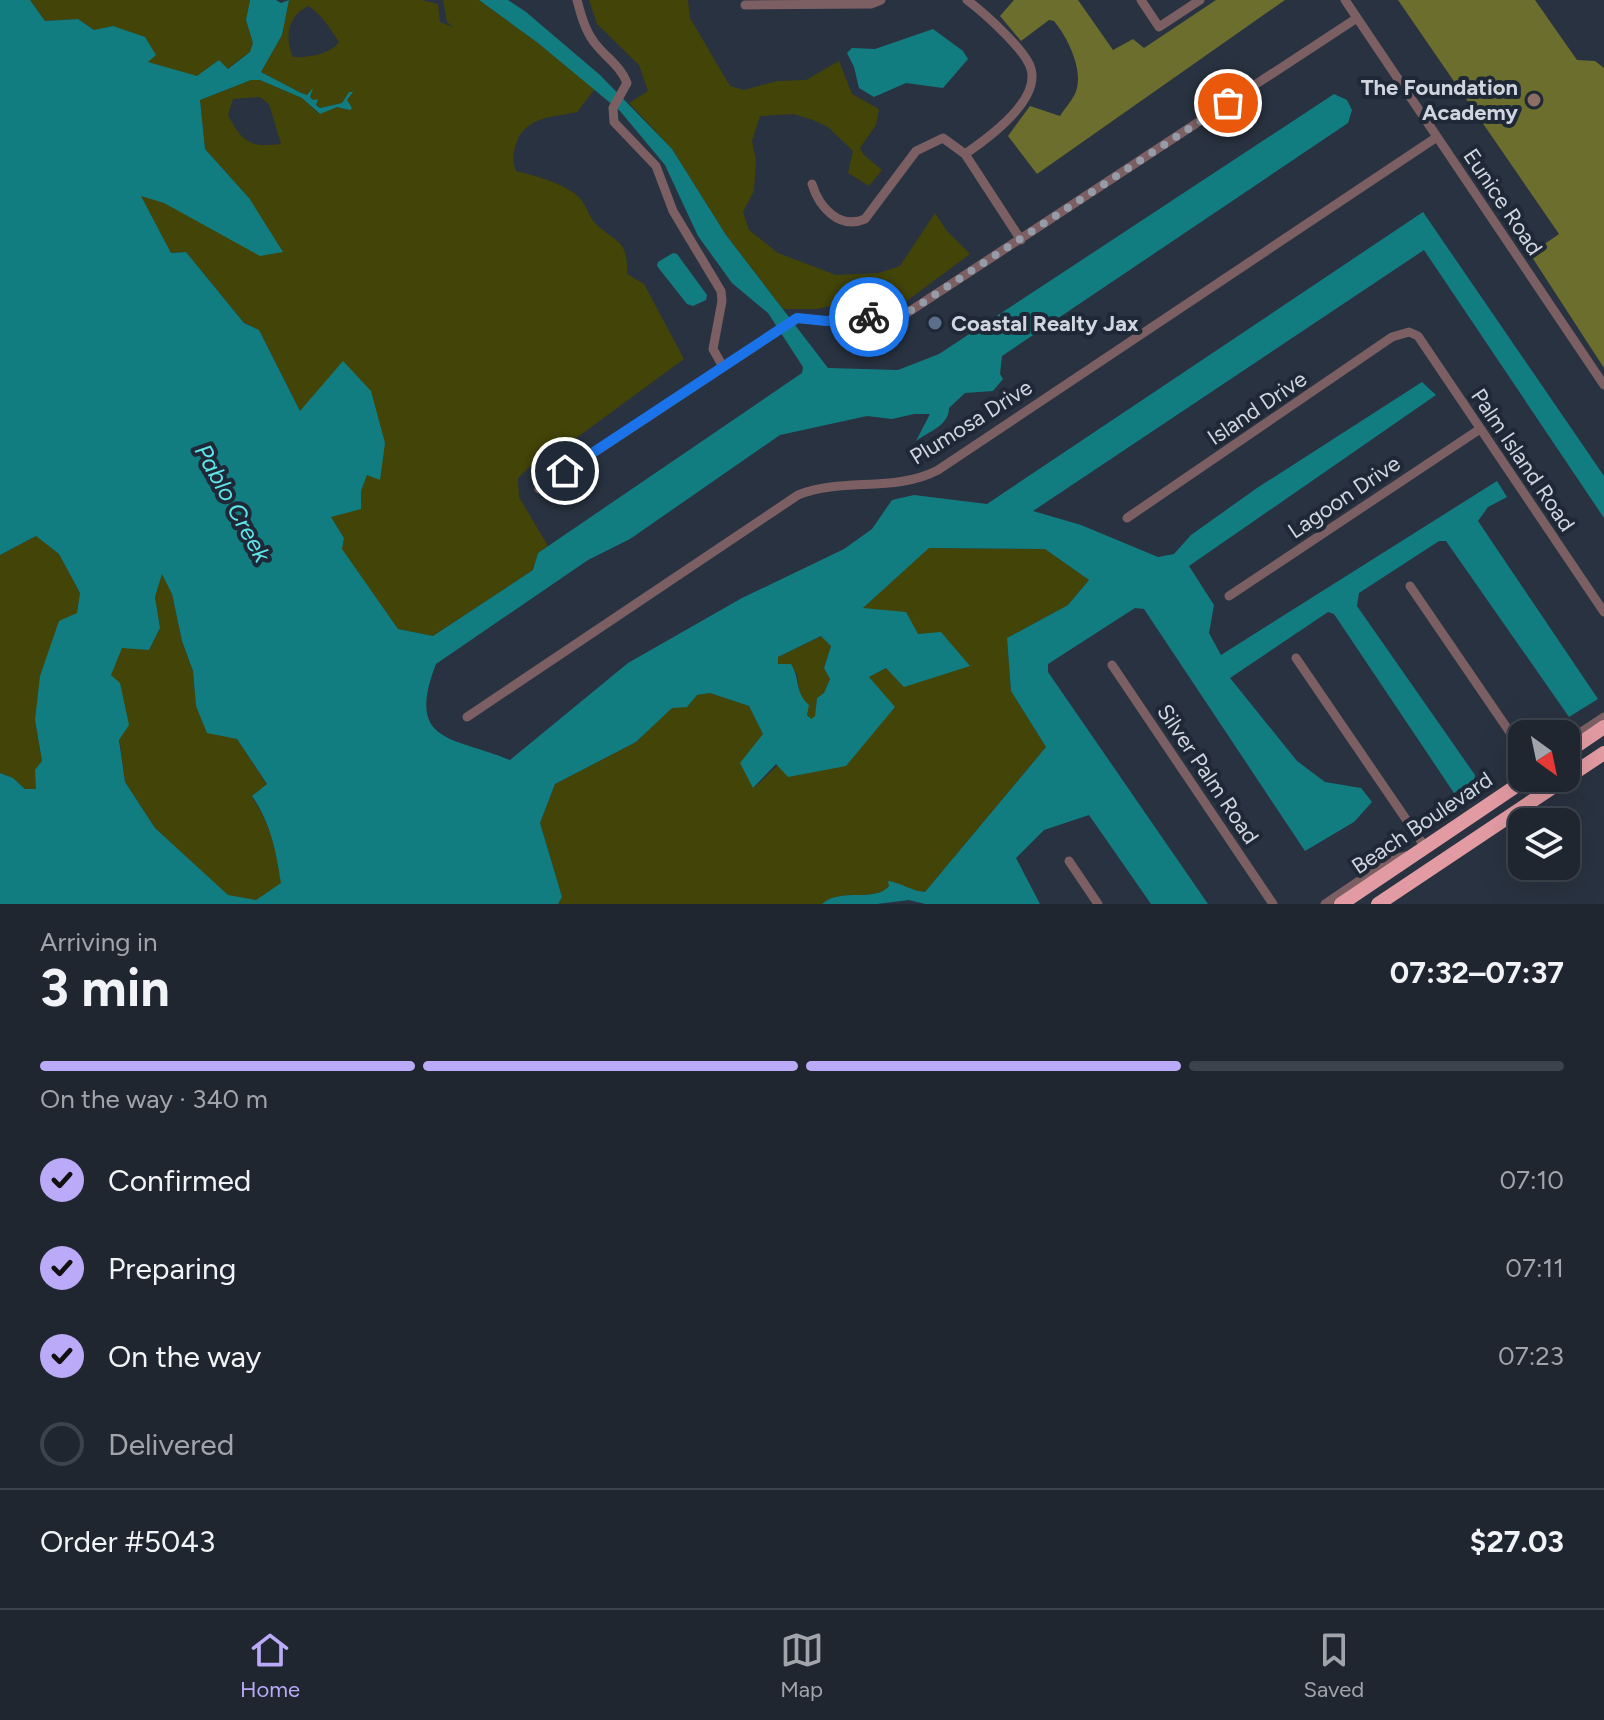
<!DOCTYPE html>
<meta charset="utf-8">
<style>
:root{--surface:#1f2630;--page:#2c323c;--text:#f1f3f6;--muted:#a1a5ab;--line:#3c434c;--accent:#baaaf7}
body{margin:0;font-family:Figtree,sans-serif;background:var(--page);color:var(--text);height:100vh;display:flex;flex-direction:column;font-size:30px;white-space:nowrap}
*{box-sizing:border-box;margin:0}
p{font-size:26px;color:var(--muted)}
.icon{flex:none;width:44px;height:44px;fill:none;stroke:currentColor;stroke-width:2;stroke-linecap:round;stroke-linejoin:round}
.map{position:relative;height:904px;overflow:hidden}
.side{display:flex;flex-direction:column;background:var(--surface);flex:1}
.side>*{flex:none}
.needle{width:52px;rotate:147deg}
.tools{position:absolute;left:1508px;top:720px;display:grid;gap:16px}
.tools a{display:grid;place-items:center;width:72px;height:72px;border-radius:16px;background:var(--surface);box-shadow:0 8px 32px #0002,0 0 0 2px var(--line);font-size:40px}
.pin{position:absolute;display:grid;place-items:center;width:68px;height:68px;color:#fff;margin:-34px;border:4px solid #fff;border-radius:50%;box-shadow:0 2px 8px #0007}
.courier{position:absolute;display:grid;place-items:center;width:80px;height:80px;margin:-40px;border:6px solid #1a73e8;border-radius:50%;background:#fff;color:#222;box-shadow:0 2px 10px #0007}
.summary em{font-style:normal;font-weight:700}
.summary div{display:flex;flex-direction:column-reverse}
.summary{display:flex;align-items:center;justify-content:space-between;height:136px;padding:0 40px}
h1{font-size:52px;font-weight:700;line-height:60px}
.bar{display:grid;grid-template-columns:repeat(4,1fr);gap:12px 8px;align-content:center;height:96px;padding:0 40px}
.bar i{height:10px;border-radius:6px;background:var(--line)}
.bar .active{background:var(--accent)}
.bar p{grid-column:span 4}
.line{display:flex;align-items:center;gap:20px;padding:0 40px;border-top:2px solid var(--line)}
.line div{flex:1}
ol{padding:0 40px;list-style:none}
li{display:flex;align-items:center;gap:24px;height:88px}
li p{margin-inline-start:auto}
li .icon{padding:8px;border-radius:50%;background:var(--accent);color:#111;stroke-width:4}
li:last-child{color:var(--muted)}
li i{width:44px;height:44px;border:4px solid var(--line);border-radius:50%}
.menu{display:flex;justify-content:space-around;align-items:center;height:112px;border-top:2px solid var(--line);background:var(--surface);font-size:22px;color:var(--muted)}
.menu a{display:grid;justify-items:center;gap:4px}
.menu .active{color:var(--accent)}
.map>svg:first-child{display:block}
.green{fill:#424408;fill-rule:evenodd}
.forest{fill:#6b6e2d}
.water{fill:#127d80;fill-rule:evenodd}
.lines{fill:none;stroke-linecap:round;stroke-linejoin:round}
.minor{stroke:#7c5f62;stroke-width:9}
.highway{stroke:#e39ba3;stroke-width:14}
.done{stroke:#969ca7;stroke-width:8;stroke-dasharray:0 14.4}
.route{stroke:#1a73e8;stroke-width:10}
.education-dot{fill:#8d6e63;stroke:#1f2836;stroke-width:3}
.service-dot{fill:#5c6f8a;stroke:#1f2836;stroke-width:3}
.labels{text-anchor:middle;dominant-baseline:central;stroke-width:8;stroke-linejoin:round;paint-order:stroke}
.poi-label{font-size:22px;font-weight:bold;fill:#d0d5df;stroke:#1f2836;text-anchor:end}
.street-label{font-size:22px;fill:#d0d5df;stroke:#1f2836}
.water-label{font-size:24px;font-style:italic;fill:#5ee6ea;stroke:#1f2836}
</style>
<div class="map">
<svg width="1604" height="904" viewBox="0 0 1604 904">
<rect width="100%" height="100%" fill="#293240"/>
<!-- green -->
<path class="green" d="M 30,0 L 250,0 L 246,20 L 253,43 L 250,52 L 227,69 L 219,60 L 198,77 L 147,62 L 113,26 L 94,30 L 78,19 L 45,21 Z
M 289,0 L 422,0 L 438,4 L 440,22 L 453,27 L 447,22 L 443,0 L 479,0 L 538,43 L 595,89 L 577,112 C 555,117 527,116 517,141 C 513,152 512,160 516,171 C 536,176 564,183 580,198 C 587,206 589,218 597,225 C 618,244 628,240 627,274 L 644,284 L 684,359 L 549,458 L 532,465 L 518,478 L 519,497 L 548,546 L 538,553 L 533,570 L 433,636 L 398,629 L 341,549 L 344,538 L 331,517 L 361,491 L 367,475 L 381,479 L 300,411 L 259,330 L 244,323 L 186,252 L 171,253 L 140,195 L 164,203 L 249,198 L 205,149 L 200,100 L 251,80 L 260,80 L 302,98 L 319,114 L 337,107 L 350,110 L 347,100 L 352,93 L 349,92 L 342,103 L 320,108 L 310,97 L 311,90 L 307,95 L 301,93 L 261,72 L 282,35 ZM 308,6 C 322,14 330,29 339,42 C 331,54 307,58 293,57 C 284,37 288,16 308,6 ZM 260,97 L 269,104 L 281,144 C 250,148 242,142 228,115 L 233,99 Z
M 589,0 L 688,0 L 690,18 L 730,86 L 744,90 L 777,81 L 806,80 L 839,61 L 852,94 L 879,109 L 876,125 L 860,148 L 863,154 L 882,170 L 869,186 L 848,173 L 853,151 L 828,127 L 813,120 L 793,114 L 760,116 L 752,141 L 756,160 L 754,191 L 743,212 L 749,230 L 778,253 L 836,275 L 879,273 L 900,266 L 935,213 L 947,231 L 970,254 L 904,303 L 884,305 L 855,301 L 817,309 L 783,309 L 726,235 L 672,149 L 629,103 L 648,91 L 639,65 L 597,24 Z
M 36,536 L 59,554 L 80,593 L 77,613 L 35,720 L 42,761 L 36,789 L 25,789 L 13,778 L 0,773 L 0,555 Z
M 928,548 L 1045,549 L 1089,580 L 1068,605 L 1007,638 L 1011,691 L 1046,747 L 925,892 L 889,886 C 877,903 840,887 822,904 L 558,904 L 562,897 L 540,823 L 555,784 L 636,742 L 672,707 L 687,707 L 697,695 L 710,693 L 749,706 L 763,734 L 754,788 L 869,677 L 886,668 L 918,635 L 862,609 Z
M 162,573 L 172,594 L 182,641 L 193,672 L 196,706 L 237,739 L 267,785 L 252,797 C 271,824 276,851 282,883 L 256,900 L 228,896 L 155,828 L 125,782 L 111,675 L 122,647 L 149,650 L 160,629 L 155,597 Z
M 822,636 L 831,646 L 824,667 L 830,678 L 824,693 L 817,698 L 815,716 L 810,720 L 800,696 L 797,674 L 778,665 L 778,657 Z
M 868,636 L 883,638 L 887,654 L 878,659 L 858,648 Z"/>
<!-- forest -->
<path class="forest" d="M 1014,0 L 1078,0 L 1113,50 L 1133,39 L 1144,48 L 1216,0 L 1285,0 L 1037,174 L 1008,136 L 1030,106 L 1060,116 C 1064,109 1071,102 1075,94 C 1085,72 1068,38 1054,21 L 1049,20 L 1021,41 L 1000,16 Z
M 1398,0 L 1535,0 L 1577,60 L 1595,61 L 1604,68 L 1604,368 L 1530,254 L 1559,234 Z"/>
<!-- water -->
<path class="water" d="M 0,0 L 30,0 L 45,21 L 78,19 L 94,30 L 113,26 L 145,37 L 156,55 L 148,62 L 197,76 L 219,60 L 228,69 L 250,52 L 253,43 L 246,20 L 250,0 L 276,0 L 281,3 L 289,0 L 282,35 L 261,72 L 301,93 L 307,95 L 313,88 L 310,97 L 313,100 L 318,99 L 316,105 L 320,108 L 342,103 L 349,92 L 353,92 L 347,100 L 352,108 L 350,110 L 337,107 L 320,114 L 302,98 L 260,80 L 251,80 L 200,100 L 205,149 L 249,198 L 283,252 L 260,256 L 164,203 L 141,196 L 171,253 L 186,252 L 244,323 L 259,330 L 300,411 L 343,361 L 371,391 L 385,443 L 380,480 L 367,475 L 361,491 L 361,509 L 331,517 L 344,538 L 342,549 L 398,629 L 433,636 L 533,570 L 538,553 L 802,373 L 803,367 L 768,313 L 732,283 L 698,236 L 665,165 L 620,111 L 538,43 L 479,0 L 508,0 L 526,12 L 600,75 L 672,149 L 726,235 L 828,368 L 898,370 L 939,354 L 1334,94 L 1347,100 L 1352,110 L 1348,123 L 1002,356 L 1000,374 L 1003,379 L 993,391 L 965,393 L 949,408 C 949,426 929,431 916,441 L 930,414 L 914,414 L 892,419 L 867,416 L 780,435 L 630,539 L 588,560 L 436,664 C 405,744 453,736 510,760 L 628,663 L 742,598 L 844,549 L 872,529 L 892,500 L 914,495 L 987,504 L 1423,212 L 1604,476 L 1604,518 L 1424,250 L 1033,511 L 1081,525 L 1158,557 L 1174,554 L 1191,535 L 1257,488 L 1422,382 L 1436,395 L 1189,566 L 1214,605 L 1209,633 L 1221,655 L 1497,481 L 1507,497 L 1488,507 L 1478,521 L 1598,699 L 1569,717 L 1446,541 L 1439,541 L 1359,593 L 1357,606 L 1475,775 L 1474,782 L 1454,793 L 1334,614 L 1328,612 L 1230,678 L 1297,761 L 1325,782 L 1361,788 L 1372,802 L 1354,822 L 1305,851 L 1144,609 L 1135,608 L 1048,664 L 1048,672 L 1208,904 L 1151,904 L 1089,815 L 1044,830 L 1016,858 L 1040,904 L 925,904 L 909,900 L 877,904 L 822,904 C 840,887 876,903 889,886 L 888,881 C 902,883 911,891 925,892 L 1046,747 L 1011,691 L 1007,638 L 1068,605 L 1089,580 L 1045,549 L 929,548 L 863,608 L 906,612 L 918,634 L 941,632 L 970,666 L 904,687 L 886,668 L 869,677 L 895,707 L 846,766 L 788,777 L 776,764 L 753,788 L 740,763 L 763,734 L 749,706 L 710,693 L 697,695 L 687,707 L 672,708 L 636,742 L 555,784 L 540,823 L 562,897 L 558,904 L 0,904 L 0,773 L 13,778 L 25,789 L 36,789 L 35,770 L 42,761 L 35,720 L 40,676 L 59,621 L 77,613 L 80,593 L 59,554 L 36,536 L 0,555 ZM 162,574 L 172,594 L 182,641 L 193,671 L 196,706 L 207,733 L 237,739 L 267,784 L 252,796 C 271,824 276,851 281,883 L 256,900 L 228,895 L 155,828 L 125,782 L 119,740 L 129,725 L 120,683 L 111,675 L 122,648 L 149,650 L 160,628 L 155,597 ZM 821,636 L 831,646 L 824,668 L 830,679 L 824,693 L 817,698 L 815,716 L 811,719 L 807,715 L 809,705 C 794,691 801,681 791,664 L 778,664 L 778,657 Z
M 933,29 L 963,51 L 968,59 L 943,88 L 906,83 L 874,97 L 859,88 L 854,67 L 847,53 L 852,48 L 875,49 Z
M 673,253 L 677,254 L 707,295 L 706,300 L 693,306 L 687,304 L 657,266 L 658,262 Z"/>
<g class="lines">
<!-- minor -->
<path class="minor" d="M 577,0 C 581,15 585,30 594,42 C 604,56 621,66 627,83 L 613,108 L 614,122 L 656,166 L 673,211 L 721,291 L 722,301 L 713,349 L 722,365
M 1141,0 L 1159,27 L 1200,0
M 1345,0 L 1604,385
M 745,5 L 871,4 L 881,0
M 965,154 C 987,139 1040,101 1031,69 C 1026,50 983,12 967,0
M 812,184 C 819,207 839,230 865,219 L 916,151 L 943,138 L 965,154 L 1021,240
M 539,489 L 797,318 L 826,321 L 907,313 L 1357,18
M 1127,518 L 1392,337 L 1409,332 L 1418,336 L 1604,612
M 1410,586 L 1522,750
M 1229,596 L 1480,429
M 1296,658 L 1425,847
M 1112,665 L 1273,904
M 467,717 L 798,495 C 843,477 894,493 938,470 L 1437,137
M 1566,742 L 1604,717
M 1069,861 L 1098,904
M 1325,904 L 1390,860 L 1409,855"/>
<!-- highway -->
<path class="highway" d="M 1566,753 L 1604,727
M 1341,904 L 1528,778
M 1378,904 L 1604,753"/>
</g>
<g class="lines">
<!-- done -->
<path class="done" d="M 869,317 L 907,313 L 1228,103"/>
<!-- route -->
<path class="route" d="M 565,471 L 797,318 L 826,321 L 869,317"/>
</g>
<!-- markers -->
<circle class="education-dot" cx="1534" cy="100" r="8"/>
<circle class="service-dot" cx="935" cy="323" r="8"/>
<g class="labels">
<!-- poi labels -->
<g class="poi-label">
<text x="1518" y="87">The Foundation<tspan x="1518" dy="25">Academy</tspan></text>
<text x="951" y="323" text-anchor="start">Coastal Realty Jax</text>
</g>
<!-- street labels -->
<g class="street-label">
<text transform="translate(1503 202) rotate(56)">Eunice Road</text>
<text transform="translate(1257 408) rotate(-34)">Island Drive</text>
<text transform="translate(971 422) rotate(-32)">Plumosa Drive</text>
<text transform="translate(1523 460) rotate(56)">Palm Island Road</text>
<text transform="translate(1344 497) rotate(-34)">Lagoon Drive</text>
<text transform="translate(1208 774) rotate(56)">Silver Palm Road</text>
<text transform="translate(1422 823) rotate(-34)">Beach Boulevard</text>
</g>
<!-- water labels -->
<g class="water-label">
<text transform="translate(233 503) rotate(61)">Pablo Creek</text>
</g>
</g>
</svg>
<div class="tools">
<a><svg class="needle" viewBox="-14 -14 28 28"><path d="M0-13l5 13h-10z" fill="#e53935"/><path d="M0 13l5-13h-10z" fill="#a1a5ab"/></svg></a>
<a><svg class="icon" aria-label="layers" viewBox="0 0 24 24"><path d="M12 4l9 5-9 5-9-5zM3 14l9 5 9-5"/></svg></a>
</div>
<div class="pin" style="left:1228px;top:103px;background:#ea580c"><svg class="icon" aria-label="bag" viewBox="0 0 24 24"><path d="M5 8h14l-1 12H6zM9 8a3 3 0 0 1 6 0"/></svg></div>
<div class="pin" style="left:565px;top:471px;background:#1f2937"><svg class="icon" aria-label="home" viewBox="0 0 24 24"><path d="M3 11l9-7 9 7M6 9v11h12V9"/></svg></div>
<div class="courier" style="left:869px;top:317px"><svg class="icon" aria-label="bike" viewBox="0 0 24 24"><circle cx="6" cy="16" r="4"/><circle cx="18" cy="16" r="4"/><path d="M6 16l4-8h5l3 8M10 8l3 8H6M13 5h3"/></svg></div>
</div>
<section class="side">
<div class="summary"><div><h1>3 min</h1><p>Arriving in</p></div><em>07:32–07:37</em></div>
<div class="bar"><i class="active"></i><i class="active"></i><i class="active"></i><i></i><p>On the way · 340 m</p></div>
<ol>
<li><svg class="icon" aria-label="check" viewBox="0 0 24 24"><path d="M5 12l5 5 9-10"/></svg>Confirmed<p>07:10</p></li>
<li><svg class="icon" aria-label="check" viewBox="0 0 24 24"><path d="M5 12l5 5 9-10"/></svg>Preparing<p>07:11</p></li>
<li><svg class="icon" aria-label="check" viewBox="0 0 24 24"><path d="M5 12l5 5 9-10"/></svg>On the way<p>07:23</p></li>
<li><i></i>Delivered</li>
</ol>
<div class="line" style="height:104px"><div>Order #5043</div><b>$27.03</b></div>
</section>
<nav class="menu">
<a class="active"><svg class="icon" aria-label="home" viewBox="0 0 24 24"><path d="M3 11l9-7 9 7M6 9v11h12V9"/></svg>Home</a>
<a><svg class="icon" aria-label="map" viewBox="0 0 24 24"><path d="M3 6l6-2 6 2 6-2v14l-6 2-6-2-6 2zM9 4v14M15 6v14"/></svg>Map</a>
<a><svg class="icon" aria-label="saved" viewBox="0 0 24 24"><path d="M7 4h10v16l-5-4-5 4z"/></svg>Saved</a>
</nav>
